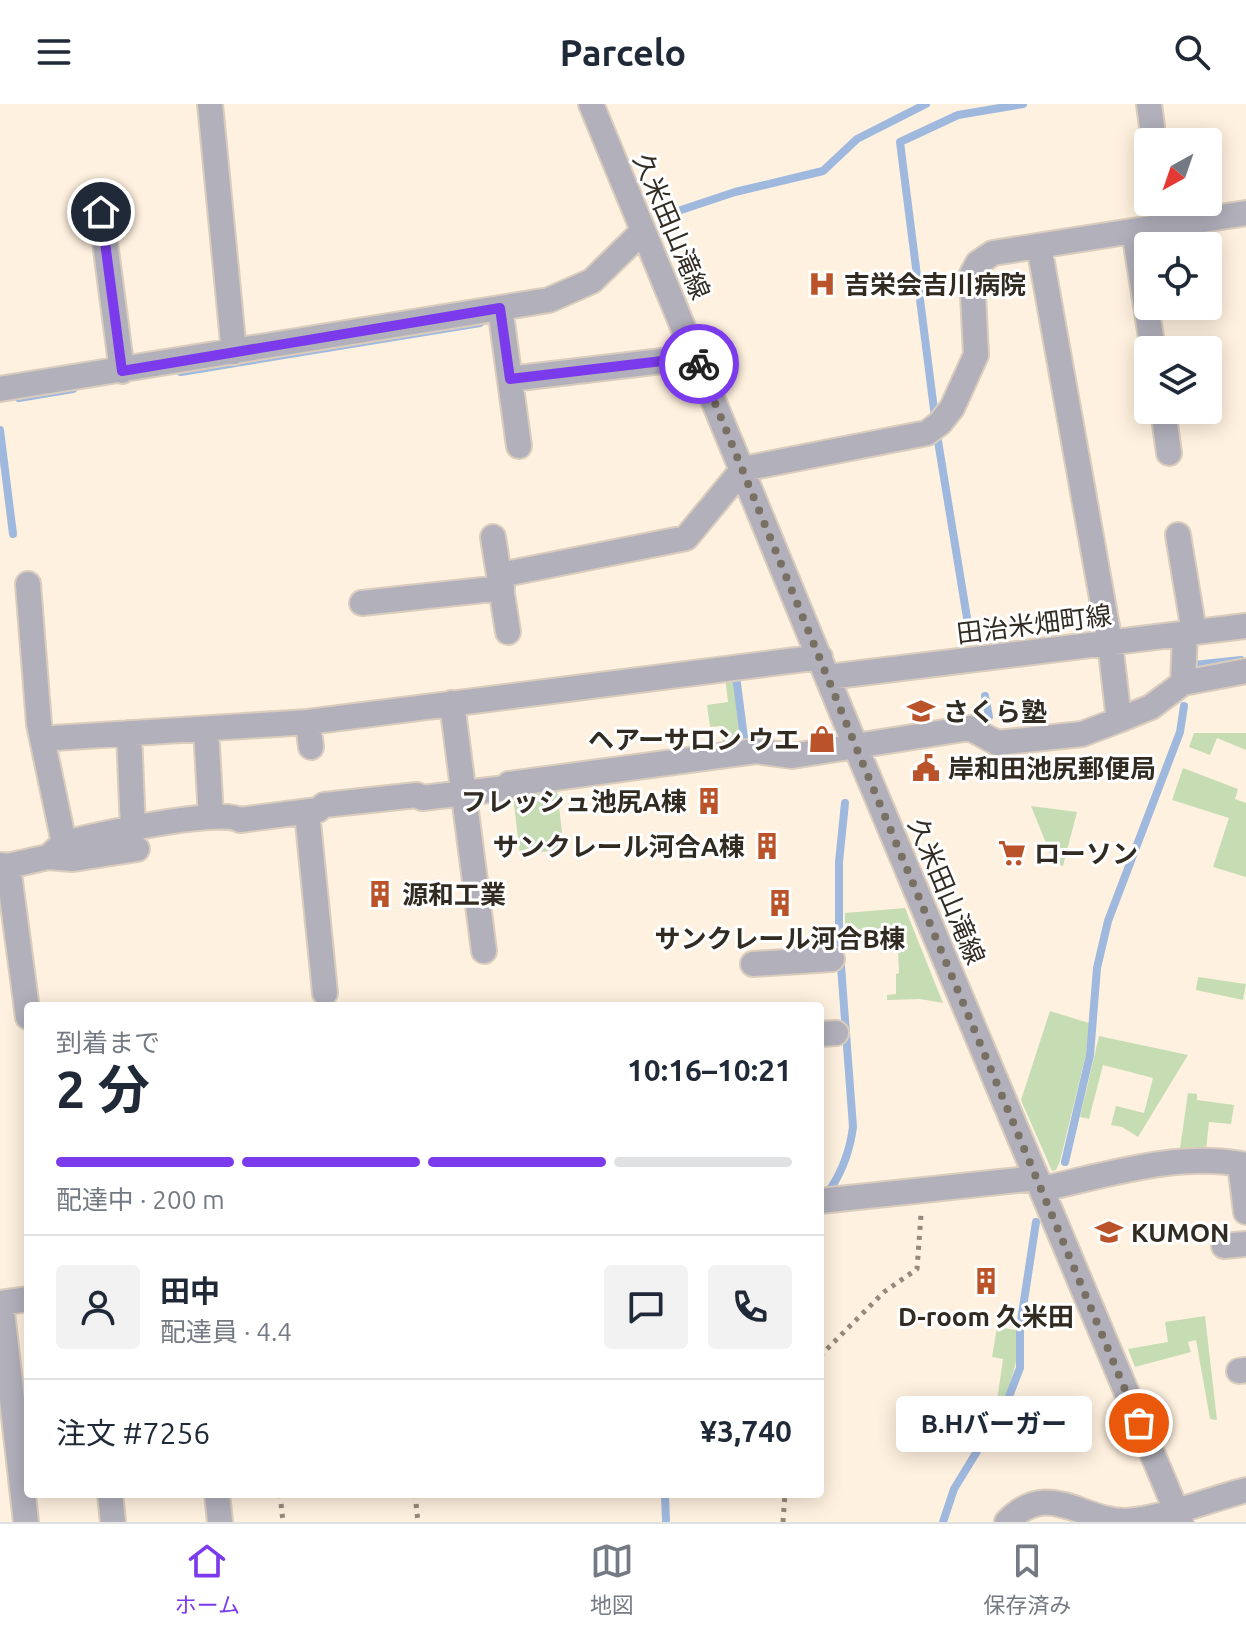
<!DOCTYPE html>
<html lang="ja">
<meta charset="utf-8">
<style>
:root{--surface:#fff;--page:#f2f2f3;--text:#1f2937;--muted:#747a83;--line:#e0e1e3;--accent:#7c3aed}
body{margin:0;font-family:Ubuntu,"Noto Sans JP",sans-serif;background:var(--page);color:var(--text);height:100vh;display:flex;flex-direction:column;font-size:30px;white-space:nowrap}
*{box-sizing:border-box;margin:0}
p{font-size:26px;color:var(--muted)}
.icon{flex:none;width:44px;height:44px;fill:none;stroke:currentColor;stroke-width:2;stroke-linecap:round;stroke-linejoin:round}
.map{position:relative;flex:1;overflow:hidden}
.details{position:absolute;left:24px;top:898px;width:800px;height:496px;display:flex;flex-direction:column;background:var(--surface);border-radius:8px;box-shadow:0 4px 20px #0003}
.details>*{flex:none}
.needle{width:52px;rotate:220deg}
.fabs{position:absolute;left:1134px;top:24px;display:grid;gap:16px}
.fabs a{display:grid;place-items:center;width:88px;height:88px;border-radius:8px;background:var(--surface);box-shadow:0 4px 20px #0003;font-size:40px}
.pin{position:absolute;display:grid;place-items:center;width:68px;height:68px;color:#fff;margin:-34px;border:4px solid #fff;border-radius:50%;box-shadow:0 2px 8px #0007}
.courier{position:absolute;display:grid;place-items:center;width:80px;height:80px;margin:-40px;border:6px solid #7c3aed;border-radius:50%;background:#fff;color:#222;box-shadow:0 2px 10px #0007}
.bubble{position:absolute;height:56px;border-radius:8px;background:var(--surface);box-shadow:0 4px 20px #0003;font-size:26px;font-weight:700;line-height:56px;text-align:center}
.summary em{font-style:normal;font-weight:700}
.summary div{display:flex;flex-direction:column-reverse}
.summary{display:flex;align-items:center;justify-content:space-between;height:136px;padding:0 32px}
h1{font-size:52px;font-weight:700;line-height:60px}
.bar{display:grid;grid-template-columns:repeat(4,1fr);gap:12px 8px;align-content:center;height:96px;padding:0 32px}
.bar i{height:10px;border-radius:6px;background:var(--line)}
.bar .selected{background:var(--accent)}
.bar p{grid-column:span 4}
.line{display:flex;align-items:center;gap:20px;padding:0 32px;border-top:2px solid var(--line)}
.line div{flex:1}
.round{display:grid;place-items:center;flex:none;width:84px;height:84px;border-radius:8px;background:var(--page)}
header{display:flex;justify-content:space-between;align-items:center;height:104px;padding:0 32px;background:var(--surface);font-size:36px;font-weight:700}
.dock{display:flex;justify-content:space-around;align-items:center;height:112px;border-top:2px solid var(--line);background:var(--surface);font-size:22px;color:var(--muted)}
.dock a{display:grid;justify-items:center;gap:4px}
.dock .selected{color:var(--accent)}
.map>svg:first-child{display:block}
.green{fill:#c6ddb4}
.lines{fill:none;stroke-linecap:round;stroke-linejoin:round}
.stream{stroke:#9fb8dd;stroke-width:8}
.minor-casing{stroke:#dacdbd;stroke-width:28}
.path{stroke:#93897c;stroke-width:5;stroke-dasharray:4 6;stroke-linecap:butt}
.minor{stroke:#b1b0bb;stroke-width:24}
.done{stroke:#797064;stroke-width:8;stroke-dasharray:0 14.4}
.route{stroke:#7c3aed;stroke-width:10}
.labels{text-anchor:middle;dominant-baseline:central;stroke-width:6;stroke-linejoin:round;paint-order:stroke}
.street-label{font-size:26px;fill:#312b22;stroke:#fff}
.poi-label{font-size:26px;font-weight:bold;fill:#312b22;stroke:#fff;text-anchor:start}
</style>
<header><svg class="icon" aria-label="menu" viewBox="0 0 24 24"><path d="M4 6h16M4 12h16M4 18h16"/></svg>Parcelo<svg class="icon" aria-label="search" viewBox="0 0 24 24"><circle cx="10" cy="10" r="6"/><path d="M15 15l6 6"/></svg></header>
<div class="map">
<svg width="1246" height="1418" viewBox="0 0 1246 1418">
<rect width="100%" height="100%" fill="#fff1df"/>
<!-- green -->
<path class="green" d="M 733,571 L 742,638 L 723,641 L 721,622 L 710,623 L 707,601 L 728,598 L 725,573 Z
M 1194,629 L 1246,629 L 1246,646 L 1217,634 L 1210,651 L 1189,643 Z
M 1183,664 L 1238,685 L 1235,695 L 1246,699 L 1246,773 L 1213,763 L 1229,714 L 1172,696 Z
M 557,686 L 564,745 L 520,751 L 513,692 Z
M 1031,702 L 1077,708 L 1063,762 L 1054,759 Z
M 905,804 L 943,899 L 920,895 L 887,896 L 887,891 L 896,890 L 896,870 L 899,869 L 897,824 L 880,824 L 880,834 L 861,834 L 861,825 L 845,825 L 845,809 Z
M 1198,873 L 1246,880 L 1243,896 L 1196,886 Z
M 1050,907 L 1089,919 L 1086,950 L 1060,1057 L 1056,1066 L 1052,1067 L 1021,996 Z
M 1099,932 L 1188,951 L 1138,1033 L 1122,1023 L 1111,1021 L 1116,1002 L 1144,1009 L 1153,974 L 1103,961 L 1089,1015 L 1080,1013 Z
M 1188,989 L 1197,990 L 1197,996 L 1234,1001 L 1231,1020 L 1209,1018 L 1206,1046 L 1180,1044 Z
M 1205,1212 L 1217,1316 L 1210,1315 L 1196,1236 L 1188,1238 L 1191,1248 L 1135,1263 L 1128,1245 L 1168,1238 L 1165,1218 Z
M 997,1223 L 1017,1226 C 1021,1252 1012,1274 1003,1298 L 997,1297 L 1003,1255 L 992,1253 Z"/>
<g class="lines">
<!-- stream -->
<path class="stream" d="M 661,119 L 681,106 L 735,88 L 823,67 L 857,35 L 926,0
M 181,268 L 480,219
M 19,294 L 73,285
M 0,326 L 13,430
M 969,526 L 938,337 L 900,38 L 958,11 L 1023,0
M 1194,561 L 1241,556
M 736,572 L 745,641
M 978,627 L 989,613 L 985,592
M 1065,1058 L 1090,951 L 1097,864 L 1108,817 L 1180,628 L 1184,602
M 831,1084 C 844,1064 850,1046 853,1023 L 839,835 L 839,758 L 845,699
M 665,1390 L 666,1418
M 943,1418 L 954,1385 L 1006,1300 L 1020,1264 L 1020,1223 L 1036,1118"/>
<!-- minor casing -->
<g class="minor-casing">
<path id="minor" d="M 210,0 L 234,248
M 591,0 L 863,660 L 1181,1418
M 1149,0 L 1154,38
M 101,108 L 122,267
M 1134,127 L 1153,246
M 1039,142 L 1110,539 L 1119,616 L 1151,603 L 1183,579 L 1246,567
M 500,204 L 519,342
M 510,275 L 696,253
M 0,285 L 549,196 L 592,177 L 643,127
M 1163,306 L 1169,349
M 1178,431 L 1194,528
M 493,433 L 508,528
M 500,471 L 686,434 L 743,365 L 927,329 L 940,319 L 952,304 L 976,251 L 972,170 L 978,159 L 993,149 L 1246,109
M 28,480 L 39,620 L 64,739 L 48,753
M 362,499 L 502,484
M 828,573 L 1246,522
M 1183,579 L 1185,530
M 452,599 L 484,847
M 308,618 L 311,643
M 206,625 L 211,713
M 129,629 L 133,725
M 54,634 L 308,618 L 820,553
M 307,708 L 325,889
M 64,739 C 93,732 220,703 240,716 L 318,706 L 324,701 L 417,691 L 422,694 L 506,684 L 509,680 L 756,647 L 792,652 L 970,624 L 997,639 L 1082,630 L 1119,616
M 0,761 L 8,762 L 48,753 L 73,755 L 137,745
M 8,762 L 28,913
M 753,860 L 832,855
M 820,930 L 836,929
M 1240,1060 L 1246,1108
M 1042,1085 C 1107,1071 1179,1047 1246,1061
M 820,1097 L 1037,1074
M 1224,1142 L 1246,1140
M 0,1199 L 28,1195
M 1,1199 L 26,1418
M 1239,1267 L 1246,1266
M 110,1390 L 113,1418
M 217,1390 L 220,1418
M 1007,1418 C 1049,1374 1081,1418 1127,1417 C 1168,1413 1207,1396 1246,1386"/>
</g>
<!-- path -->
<path class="path" d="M 820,1252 L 884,1188 L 917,1165 L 921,1111
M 280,1390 L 283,1418
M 415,1390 L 418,1418
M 783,1418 L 785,1390"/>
<!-- minor -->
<use href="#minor" class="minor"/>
</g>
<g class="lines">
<!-- done -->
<path class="done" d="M 699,260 L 863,660 L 1139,1319"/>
<!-- route -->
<path class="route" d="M 101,108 L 122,267 L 500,204 L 510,275 L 696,253 L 699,260"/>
</g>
<!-- icons -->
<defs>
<g id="hospital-bare" transform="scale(2.16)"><path d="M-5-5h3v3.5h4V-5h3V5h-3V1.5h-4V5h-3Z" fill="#ba5329" stroke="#fff" stroke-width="2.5" paint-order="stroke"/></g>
<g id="school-bare" transform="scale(2.16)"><path d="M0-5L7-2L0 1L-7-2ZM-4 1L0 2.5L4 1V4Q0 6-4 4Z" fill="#ba5329" stroke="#fff" stroke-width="2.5" paint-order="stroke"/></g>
<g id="shop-bare" transform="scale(2.16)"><path d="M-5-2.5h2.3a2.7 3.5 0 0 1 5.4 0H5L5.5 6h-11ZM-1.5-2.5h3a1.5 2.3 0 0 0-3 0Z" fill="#ba5329" stroke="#fff" stroke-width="2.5" paint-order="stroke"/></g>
<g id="civic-bare" transform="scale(2.16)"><path d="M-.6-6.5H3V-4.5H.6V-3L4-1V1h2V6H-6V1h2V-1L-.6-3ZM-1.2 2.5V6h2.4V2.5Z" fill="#ba5329" stroke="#fff" stroke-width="2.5" paint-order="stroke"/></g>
<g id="building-bare" transform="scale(2.16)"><path d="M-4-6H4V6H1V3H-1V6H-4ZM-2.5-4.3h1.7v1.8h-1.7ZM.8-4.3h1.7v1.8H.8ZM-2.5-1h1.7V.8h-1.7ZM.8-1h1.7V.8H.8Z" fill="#ba5329" stroke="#fff" stroke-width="2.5" paint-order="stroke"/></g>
<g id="supermarket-bare" transform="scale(2.16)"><path d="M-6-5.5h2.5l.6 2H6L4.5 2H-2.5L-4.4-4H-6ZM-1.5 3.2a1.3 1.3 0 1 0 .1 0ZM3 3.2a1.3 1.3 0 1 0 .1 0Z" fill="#ba5329" stroke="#fff" stroke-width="2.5" paint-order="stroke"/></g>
</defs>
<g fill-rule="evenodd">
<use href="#hospital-bare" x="822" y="180"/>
<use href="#school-bare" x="921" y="607"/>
<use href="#shop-bare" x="822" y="635"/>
<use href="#civic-bare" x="926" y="664"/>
<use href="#building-bare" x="709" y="697"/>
<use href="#building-bare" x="767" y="742"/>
<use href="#supermarket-bare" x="1012" y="749"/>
<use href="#building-bare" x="380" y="790"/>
<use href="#building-bare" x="780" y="799"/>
<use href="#school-bare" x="1109" y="1128"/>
<use href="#building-bare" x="986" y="1177"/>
</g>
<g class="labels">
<!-- street labels -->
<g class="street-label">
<text transform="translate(672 122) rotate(67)">久米田山滝線</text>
<text transform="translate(1034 520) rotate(-7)">田治米畑町線</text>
<text transform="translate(947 787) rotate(67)">久米田山滝線</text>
</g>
<!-- poi labels -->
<g class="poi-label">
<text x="844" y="180">吉栄会吉川病院</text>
<text x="943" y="607">さくら塾</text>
<text x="800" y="635" text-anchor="end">ヘアーサロン ウエ</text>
<text x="948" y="664">岸和田池尻郵便局</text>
<text x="687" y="697" text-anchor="end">フレッシュ池尻A棟</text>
<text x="745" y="742" text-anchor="end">サンクレール河合A棟</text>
<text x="1034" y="749">ローソン</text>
<text x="402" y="790">源和工業</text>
<text x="780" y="834" text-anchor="middle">サンクレール河合B棟</text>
<text x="1131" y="1128">KUMON</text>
<text x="986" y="1212" text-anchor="middle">D-room 久米田</text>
</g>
</g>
</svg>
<div class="fabs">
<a><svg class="needle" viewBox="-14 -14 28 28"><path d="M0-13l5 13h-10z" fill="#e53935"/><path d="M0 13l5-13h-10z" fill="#747a83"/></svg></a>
<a><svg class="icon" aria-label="locate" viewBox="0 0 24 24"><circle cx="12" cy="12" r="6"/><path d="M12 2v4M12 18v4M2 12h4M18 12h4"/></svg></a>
<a><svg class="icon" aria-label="layers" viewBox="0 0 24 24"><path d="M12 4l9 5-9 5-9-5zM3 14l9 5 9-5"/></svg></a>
</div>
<div class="pin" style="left:1139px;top:1319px;background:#ea580c"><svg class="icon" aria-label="bag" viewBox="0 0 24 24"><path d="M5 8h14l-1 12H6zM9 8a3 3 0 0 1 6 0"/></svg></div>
<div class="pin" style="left:101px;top:108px;background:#1f2937"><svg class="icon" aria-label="home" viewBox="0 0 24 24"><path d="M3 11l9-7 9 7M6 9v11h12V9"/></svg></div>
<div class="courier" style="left:699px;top:260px"><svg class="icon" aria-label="bike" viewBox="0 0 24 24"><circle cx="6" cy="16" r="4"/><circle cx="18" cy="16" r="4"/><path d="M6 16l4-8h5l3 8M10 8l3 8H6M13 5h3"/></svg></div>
<div class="bubble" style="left:896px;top:1292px;width:196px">B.Hバーガー</div>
<section class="details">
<div class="summary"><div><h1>2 分</h1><p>到着まで</p></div><em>10:16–10:21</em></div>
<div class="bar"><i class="selected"></i><i class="selected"></i><i class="selected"></i><i></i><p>配達中 · 200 m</p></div>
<div class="line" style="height:144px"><a class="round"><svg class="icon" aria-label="person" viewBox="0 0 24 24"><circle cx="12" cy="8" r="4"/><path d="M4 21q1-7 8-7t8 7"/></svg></a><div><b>田中</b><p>配達員 · 4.4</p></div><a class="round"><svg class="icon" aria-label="chat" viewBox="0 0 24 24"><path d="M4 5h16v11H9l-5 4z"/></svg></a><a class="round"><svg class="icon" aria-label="phone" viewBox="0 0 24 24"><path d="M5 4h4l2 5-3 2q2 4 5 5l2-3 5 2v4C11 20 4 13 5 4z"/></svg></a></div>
<div class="line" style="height:104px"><div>注文 #7256</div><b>¥3,740</b></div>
</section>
</div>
<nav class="dock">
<a class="selected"><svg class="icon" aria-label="home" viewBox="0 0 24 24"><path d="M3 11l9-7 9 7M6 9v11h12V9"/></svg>ホーム</a>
<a><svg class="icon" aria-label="map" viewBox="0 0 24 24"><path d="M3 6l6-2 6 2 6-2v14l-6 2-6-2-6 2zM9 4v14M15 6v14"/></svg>地図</a>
<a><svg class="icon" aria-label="saved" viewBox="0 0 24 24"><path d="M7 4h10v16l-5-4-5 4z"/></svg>保存済み</a>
</nav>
